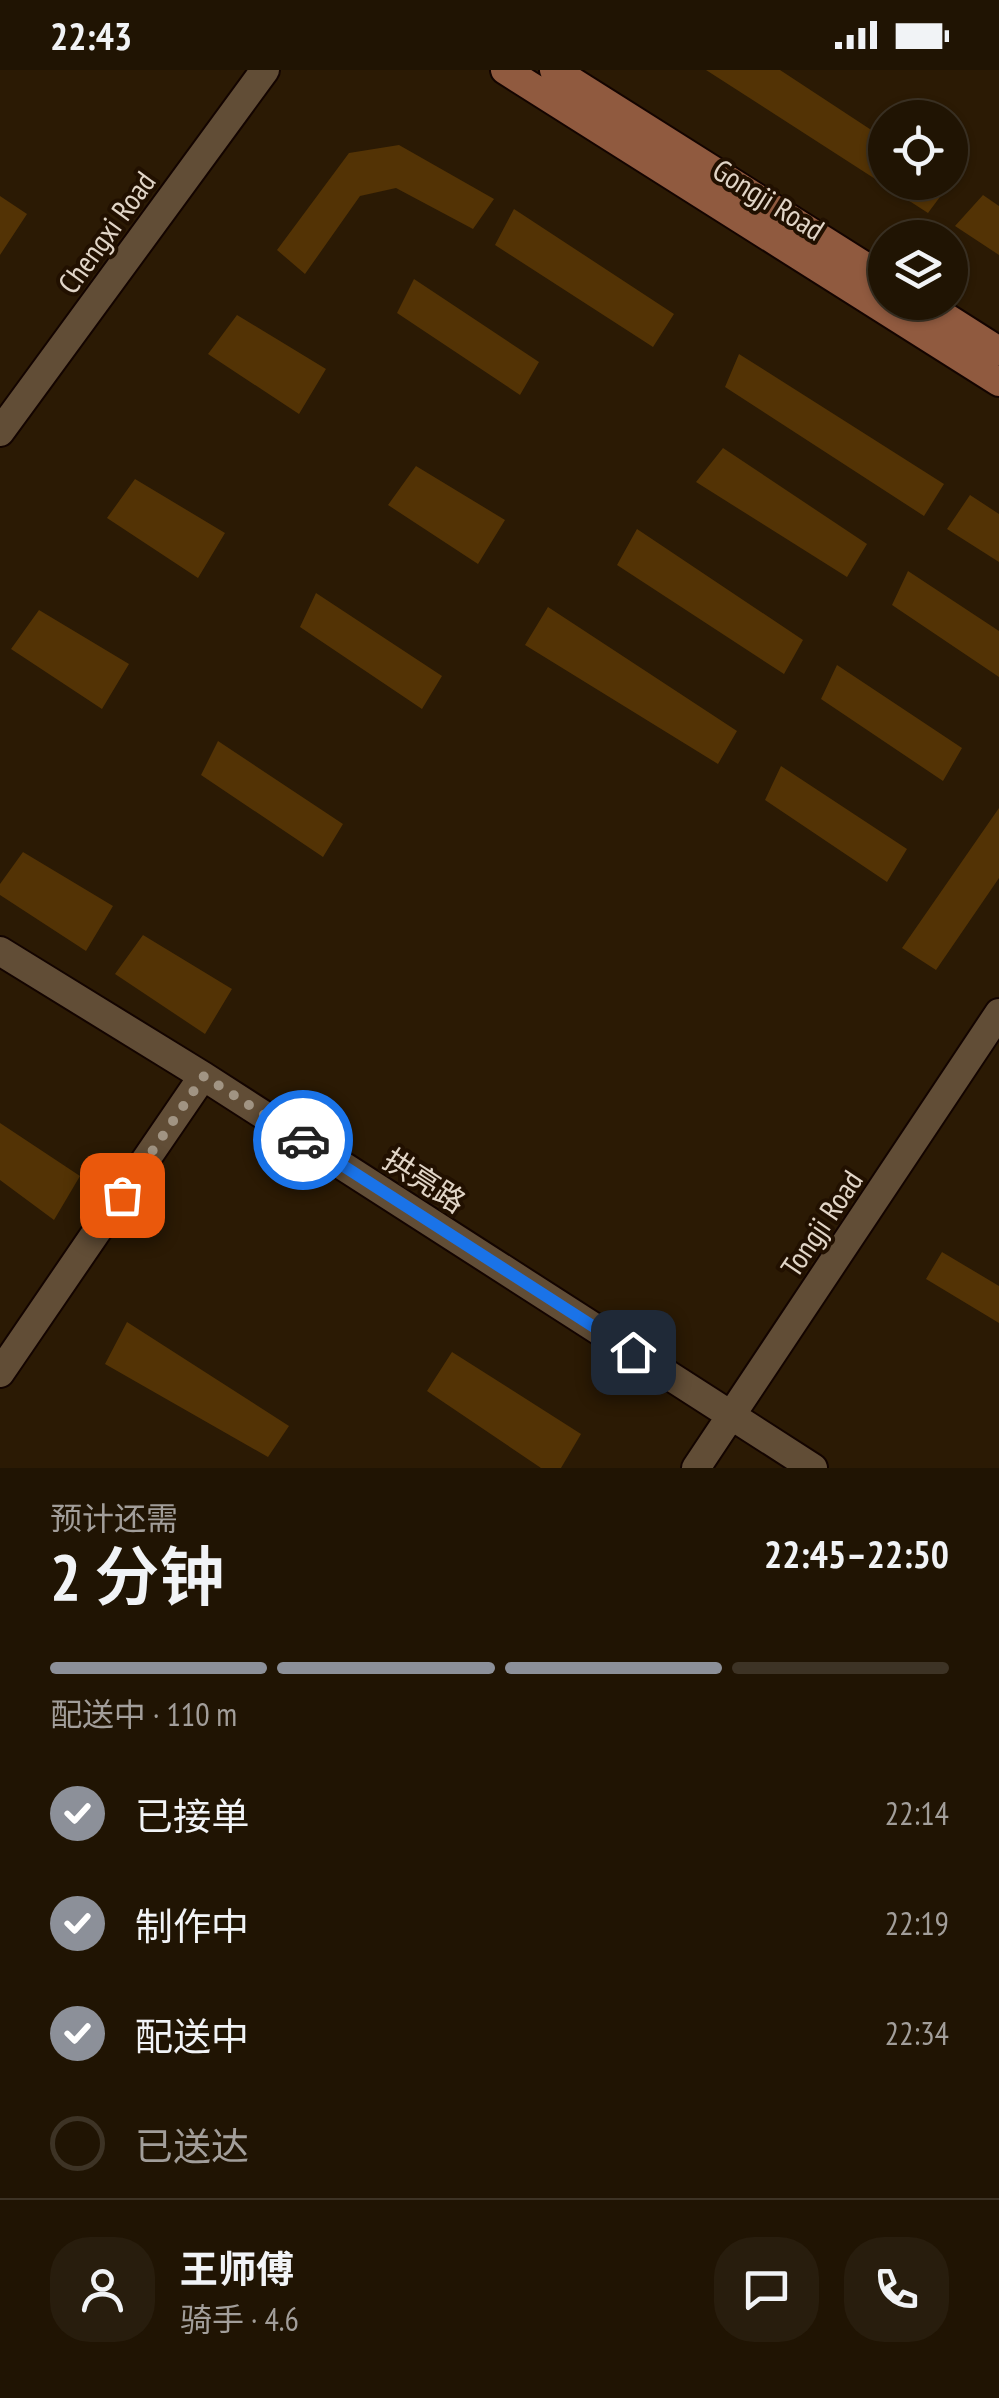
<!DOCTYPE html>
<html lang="zh">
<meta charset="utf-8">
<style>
:root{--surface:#201403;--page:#281d0d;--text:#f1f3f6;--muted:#a29e9a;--line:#3d3325;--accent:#8c9099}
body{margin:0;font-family:"PT Sans Narrow","Noto Sans SC",sans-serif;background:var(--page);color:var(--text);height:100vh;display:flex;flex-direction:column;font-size:38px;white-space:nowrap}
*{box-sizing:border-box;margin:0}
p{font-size:32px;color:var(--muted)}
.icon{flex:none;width:55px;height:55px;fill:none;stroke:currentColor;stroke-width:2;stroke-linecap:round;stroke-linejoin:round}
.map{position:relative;height:1398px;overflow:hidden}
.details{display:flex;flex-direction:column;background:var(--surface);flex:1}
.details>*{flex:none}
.buttons{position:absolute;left:868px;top:30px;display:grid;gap:20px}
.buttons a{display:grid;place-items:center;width:100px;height:100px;border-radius:50%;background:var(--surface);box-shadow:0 2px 8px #0004,0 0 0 2px var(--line);font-size:50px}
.pin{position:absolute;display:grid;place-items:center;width:85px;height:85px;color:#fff;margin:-42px;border-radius:20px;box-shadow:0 5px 15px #0006}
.courier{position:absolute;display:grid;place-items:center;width:100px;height:100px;margin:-50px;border:8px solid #1a73e8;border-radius:50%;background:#fff;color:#222;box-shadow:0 2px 12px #0007}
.headline em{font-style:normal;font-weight:600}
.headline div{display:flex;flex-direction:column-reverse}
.headline{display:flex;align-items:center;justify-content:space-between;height:170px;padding:0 50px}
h1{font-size:65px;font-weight:600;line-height:75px}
.bar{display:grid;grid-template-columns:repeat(4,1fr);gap:15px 10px;align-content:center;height:120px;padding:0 50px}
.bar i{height:12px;border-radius:8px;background:var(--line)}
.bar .current{background:var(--accent)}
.bar p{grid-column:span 4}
.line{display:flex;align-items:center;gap:25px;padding:0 50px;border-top:2px solid var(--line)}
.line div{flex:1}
.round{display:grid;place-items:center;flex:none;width:105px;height:105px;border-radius:40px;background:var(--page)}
ol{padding:0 50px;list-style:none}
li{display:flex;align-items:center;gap:30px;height:110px}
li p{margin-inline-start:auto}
li .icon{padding:10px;border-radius:50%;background:var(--accent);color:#fff;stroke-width:4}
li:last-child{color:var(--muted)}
li i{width:55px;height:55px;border:5px solid var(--line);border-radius:50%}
.status{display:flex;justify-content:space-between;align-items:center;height:70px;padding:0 50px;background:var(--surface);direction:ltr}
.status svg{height:28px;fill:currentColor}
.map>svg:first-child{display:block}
.building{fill:#533305}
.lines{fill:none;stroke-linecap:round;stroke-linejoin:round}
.tertiary-casing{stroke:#130400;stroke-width:32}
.secondary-casing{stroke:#130400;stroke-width:32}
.tertiary{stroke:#614d36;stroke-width:28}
.secondary{stroke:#905a3f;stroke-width:28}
.done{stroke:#a19483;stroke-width:10;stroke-dasharray:0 18}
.route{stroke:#1a73e8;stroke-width:12}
.labels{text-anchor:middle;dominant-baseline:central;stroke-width:8;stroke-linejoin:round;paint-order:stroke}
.street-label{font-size:30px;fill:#e1d5c7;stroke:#211000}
</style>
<div class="status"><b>22:43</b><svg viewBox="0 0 49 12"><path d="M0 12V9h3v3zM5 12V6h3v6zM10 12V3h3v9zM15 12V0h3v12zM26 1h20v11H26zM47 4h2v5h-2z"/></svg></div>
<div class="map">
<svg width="999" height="1398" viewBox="0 0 999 1398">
<rect width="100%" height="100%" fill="#2b1a04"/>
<!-- building -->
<path class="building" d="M 706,0 L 780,0 L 885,69 L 885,112 L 951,112 L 928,143 Z
M 399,75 L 494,129 L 473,159 L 396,118 L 360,126 L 305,204 L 277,180 L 349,83 Z
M 983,125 L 999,136 L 999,185 L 955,156 Z
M 0,126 L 27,144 L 0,185 Z
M 514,139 L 674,244 L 653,277 L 495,175 Z
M 414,209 L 539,292 L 520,325 L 397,243 Z
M 237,245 L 326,299 L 299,344 L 208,284 Z
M 739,284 L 944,414 L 924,446 L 725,317 Z
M 723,378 L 867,474 L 847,507 L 696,412 Z
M 416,396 L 505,450 L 478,494 L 388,435 Z
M 135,409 L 225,463 L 198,508 L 107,448 Z
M 970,425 L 999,444 L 999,492 L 947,459 Z
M 637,459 L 803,570 L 784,604 L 617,495 Z
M 908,501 L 999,561 L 999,607 L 892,535 Z
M 316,523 L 442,606 L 422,639 L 300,557 Z
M 548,537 L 737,661 L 718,694 L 525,575 Z
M 39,540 L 129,594 L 102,639 L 11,579 Z
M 837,595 L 962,678 L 943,711 L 821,629 Z
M 218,671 L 343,754 L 323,787 L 201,705 Z
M 781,696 L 907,779 L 887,812 L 765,730 Z
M 999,738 L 999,808 L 936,900 L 902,878 Z
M 23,782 L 113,836 L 86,881 L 0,825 L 0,814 Z
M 143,865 L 232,919 L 205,964 L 115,904 Z
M 0,1053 L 80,1106 L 54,1150 L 0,1110 Z
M 942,1182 L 999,1216 L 999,1253 L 926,1209 Z
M 127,1252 L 289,1356 L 268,1387 L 105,1294 Z
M 452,1282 L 581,1364 L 561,1398 L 541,1398 L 427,1321 Z"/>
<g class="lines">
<!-- tertiary casing -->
<g class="tertiary-casing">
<path id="tertiary" d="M 0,362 L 265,0
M 0,881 L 203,1006 L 813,1398
M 0,1303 L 203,1006
M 696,1398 L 999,943"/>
</g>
<!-- secondary casing -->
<g class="secondary-casing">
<path id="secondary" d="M 505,0 L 999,312
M 554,0 L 885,209
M 922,232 L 999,281"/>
</g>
<!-- tertiary -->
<use href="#tertiary" class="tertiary"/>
<!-- secondary -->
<use href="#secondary" class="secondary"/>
</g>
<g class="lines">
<!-- done -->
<path class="done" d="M 122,1125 L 204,1006 L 303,1070"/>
<!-- route -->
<path class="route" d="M 303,1070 L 633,1282"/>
</g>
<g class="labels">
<!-- street labels -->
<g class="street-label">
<text transform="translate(769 129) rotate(32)">Gongji Road</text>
<text transform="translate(106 162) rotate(-54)">Chengxi Road</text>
<text transform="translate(425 1110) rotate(33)">拱亮路</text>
<text transform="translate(821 1153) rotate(-56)">Tongji Road</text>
</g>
</g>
</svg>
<div class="buttons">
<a><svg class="icon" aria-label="locate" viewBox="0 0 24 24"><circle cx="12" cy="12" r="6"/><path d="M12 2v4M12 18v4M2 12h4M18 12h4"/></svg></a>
<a><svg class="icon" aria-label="layers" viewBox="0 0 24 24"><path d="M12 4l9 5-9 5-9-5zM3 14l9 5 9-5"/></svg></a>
</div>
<div class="pin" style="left:122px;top:1125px;background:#ea580c"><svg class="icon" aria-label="bag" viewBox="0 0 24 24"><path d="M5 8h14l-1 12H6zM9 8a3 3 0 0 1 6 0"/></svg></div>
<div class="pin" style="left:633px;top:1282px;background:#1f2937"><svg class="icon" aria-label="home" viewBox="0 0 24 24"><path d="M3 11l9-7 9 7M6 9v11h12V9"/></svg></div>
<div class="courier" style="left:303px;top:1070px"><svg class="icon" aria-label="car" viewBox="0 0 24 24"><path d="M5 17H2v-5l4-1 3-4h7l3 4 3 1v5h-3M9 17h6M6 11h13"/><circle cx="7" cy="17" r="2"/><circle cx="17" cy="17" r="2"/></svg></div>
</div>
<section class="details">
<div class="headline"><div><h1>2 分钟</h1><p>预计还需</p></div><em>22:45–22:50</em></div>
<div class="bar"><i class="current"></i><i class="current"></i><i class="current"></i><i></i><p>配送中 · 110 m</p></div>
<ol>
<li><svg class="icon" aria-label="check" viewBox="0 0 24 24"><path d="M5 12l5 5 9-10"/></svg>已接单<p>22:14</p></li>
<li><svg class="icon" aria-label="check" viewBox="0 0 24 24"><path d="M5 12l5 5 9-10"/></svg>制作中<p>22:19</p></li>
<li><svg class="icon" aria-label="check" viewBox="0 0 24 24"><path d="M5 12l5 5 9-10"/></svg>配送中<p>22:34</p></li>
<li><i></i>已送达</li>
</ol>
<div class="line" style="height:180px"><a class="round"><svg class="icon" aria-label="person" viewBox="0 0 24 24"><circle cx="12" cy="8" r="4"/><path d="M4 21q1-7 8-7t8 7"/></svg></a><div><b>王师傅</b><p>骑手 · 4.6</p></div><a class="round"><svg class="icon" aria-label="chat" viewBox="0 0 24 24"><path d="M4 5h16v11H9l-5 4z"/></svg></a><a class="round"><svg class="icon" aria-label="phone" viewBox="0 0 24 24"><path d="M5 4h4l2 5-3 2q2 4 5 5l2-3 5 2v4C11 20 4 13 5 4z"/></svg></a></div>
</section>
